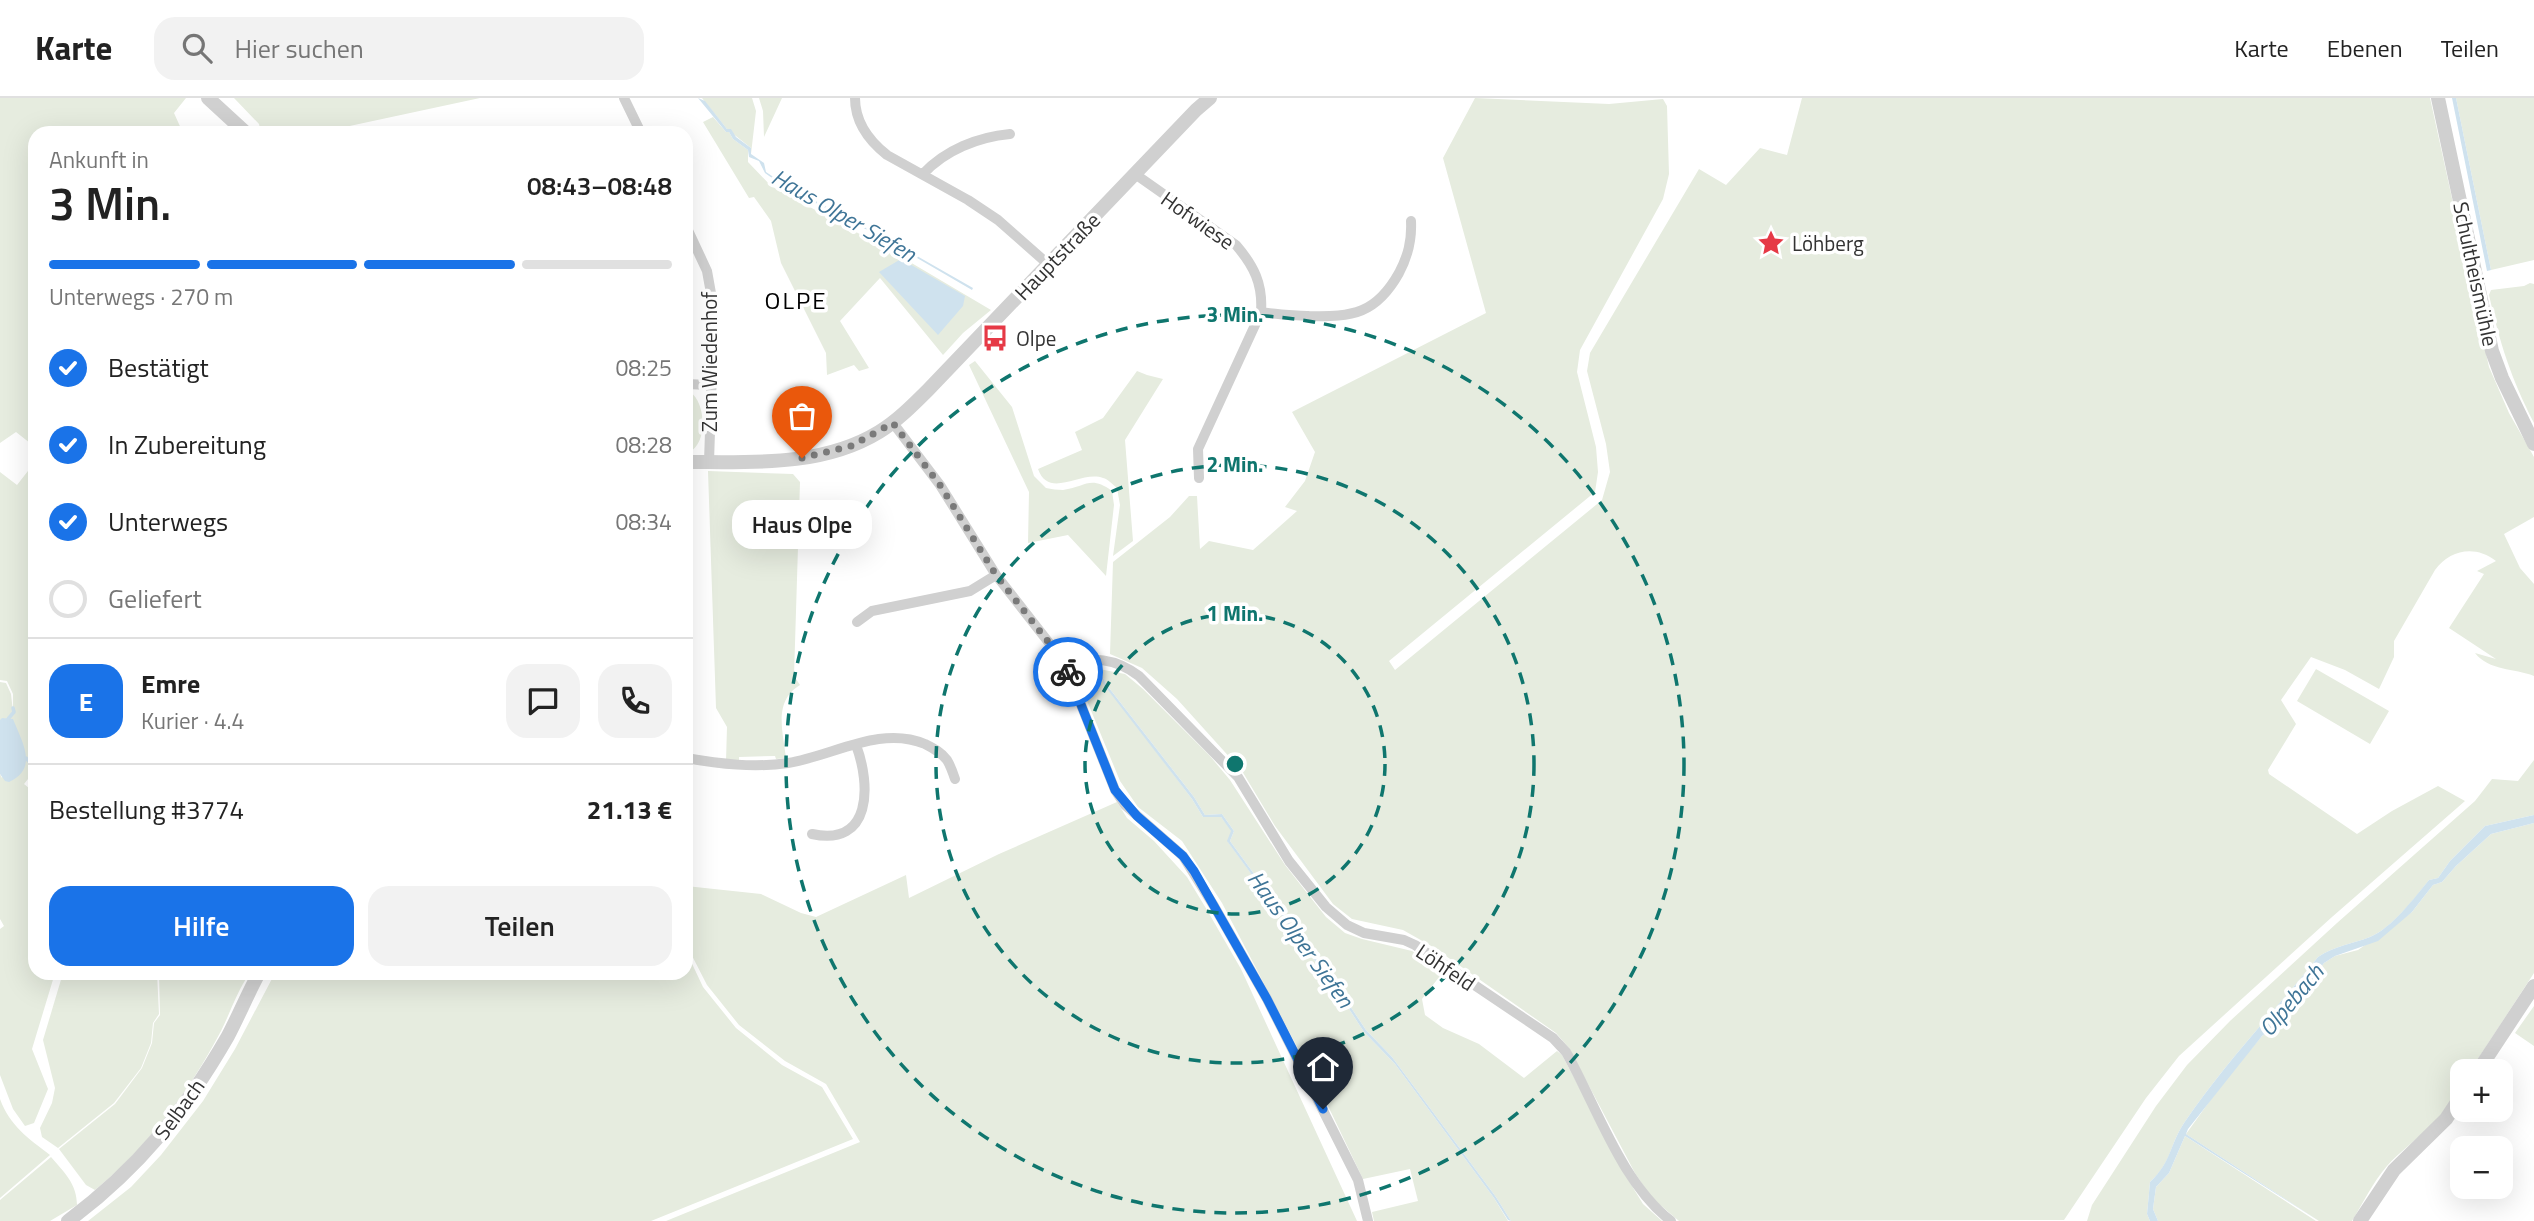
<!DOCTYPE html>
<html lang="de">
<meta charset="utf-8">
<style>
:root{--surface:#fff;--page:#f2f2f2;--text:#222;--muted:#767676;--line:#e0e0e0;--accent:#1a73e8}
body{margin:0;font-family:"Titillium Web",sans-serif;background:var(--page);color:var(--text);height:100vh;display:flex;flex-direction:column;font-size:26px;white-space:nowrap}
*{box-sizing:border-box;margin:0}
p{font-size:23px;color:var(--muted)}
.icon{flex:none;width:38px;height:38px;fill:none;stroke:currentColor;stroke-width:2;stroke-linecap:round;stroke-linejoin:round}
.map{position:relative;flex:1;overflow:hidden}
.sheet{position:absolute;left:28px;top:28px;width:665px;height:854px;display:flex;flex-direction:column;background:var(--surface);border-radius:21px;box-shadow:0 7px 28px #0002}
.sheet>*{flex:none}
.fabs{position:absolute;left:2450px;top:961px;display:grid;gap:14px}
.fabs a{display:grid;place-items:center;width:63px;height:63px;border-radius:14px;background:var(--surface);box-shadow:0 7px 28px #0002;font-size:35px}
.pin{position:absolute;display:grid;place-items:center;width:60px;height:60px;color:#fff;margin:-72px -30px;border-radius:50% 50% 50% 0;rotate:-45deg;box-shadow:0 0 7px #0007}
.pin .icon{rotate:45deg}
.courier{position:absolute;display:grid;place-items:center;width:70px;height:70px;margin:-35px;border:5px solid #1a73e8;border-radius:50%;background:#fff;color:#222;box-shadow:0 2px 9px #0007}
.bubble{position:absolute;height:49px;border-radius:21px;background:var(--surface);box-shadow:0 7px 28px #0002;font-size:23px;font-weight:600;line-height:49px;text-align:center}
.headline em{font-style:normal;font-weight:600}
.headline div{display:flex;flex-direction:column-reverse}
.headline{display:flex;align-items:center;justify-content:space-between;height:119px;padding:0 21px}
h1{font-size:46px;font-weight:600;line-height:52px}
.bar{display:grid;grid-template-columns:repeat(4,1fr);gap:10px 7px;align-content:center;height:84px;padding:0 21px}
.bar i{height:9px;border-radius:5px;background:var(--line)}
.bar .selected{background:var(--accent)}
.bar p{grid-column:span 4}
.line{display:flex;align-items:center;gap:18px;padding:0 21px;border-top:2px solid var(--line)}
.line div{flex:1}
.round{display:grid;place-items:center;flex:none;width:74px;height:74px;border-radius:21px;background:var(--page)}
ol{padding:0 21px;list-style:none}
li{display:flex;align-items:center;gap:21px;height:77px}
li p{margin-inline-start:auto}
li .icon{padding:7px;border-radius:50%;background:var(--accent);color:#fff;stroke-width:4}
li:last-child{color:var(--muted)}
li i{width:38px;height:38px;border:4px solid var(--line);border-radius:50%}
.action{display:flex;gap:14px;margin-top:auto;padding:14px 21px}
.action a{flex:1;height:80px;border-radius:21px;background:var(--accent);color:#fff;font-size:28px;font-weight:600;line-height:80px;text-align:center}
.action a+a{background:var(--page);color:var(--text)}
header{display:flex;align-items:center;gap:42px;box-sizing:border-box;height:98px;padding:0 35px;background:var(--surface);border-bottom:2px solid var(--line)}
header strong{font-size:33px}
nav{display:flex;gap:38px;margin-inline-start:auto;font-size:24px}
.search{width:490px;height:63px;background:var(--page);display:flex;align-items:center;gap:18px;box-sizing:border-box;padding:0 24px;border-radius:21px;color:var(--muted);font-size:26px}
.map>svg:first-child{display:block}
.green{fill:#e6ecdf}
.water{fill:#cfe2ee}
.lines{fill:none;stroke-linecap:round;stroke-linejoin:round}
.stream{stroke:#cfe2ee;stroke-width:3.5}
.minor{stroke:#d0d0d0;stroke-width:10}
.tertiary{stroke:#d0d0d0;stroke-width:14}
.done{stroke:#7a7a7a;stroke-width:7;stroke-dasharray:0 12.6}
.route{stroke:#1a73e8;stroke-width:9}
.ring{fill:none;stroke:#0f766e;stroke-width:3.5;stroke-dasharray:12 9}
.labels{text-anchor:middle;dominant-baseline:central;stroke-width:7;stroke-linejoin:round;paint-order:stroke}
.street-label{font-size:21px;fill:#333;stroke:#fff}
.poi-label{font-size:21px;fill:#333;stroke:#fff;text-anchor:start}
.water-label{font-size:23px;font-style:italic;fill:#3f7597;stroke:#fff}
.quarter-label{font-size:24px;letter-spacing:2px;fill:#000;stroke:#fff}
.centre{fill:#0f766e;stroke:#fff;stroke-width:3.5}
.ring-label{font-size:21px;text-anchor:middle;font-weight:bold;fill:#0f766e;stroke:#fff;stroke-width:7;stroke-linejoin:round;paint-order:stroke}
</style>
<header>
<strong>Karte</strong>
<div class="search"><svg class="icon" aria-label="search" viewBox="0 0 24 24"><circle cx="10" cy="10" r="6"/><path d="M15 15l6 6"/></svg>Hier suchen</div>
<nav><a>Karte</a><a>Ebenen</a><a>Teilen</a></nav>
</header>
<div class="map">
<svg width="2534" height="1123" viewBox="0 0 2534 1123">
<rect width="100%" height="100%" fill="#fff"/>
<!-- green -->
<path class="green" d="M 0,0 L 186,0 L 174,15 L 183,35 L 35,35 L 35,349 L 16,334 L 0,345 Z
M 234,0 L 480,0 L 317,35 L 261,35 L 259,26 Z
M 702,0 L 752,0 L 756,13 L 751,56 L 751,50 L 727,31 Z
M 759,0 L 782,0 L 764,39 L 763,13 Z
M 1475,0 L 1609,6 L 1663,1 L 1667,8 L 1669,76 L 1663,101 L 1580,252 L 1577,274 L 1596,349 L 1598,374 L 1595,394 L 1389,563 L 1395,572 L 1602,402 L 1610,374 L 1606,346 L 1587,273 L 1590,255 L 1699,71 L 1726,87 L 1760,50 L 1787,57 L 1802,0 L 2430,0 L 2489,269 L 2509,315 L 2534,359 L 2534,419 L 2504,436 L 2520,470 L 2534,486 L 2534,578 C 2514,570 2489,573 2475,555 L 2496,561 L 2449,530 L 2484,476 L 2477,473 L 2496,463 C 2476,447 2450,451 2435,472 L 2394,543 L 2394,559 L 2379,591 L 2345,572 L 2311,559 L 2281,602 L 2296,626 L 2268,672 L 2269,676 L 2357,736 L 2392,713 L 2438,688 L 2465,703 L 2332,819 L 2179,958 L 2146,1000 L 2064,1122 L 1679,1123 L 1651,1099 L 1635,1075 L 1569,950 L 1556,935 L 1433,849 L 1403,832 L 1352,821 L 1333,806 L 1275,728 L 1242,673 L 1177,601 L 1142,570 L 1110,556 L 1113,464 L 1170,419 L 1189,398 L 1197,398 L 1200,451 L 1209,443 L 1253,452 L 1297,413 L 1285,409 L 1305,383 L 1315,354 L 1292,314 L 1486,215 L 1443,60 Z
M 2456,0 L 2534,0 L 2534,162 L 2491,172 Z
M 713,19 L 726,34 L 729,34 L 733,41 L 748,52 L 748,64 L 771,88 L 893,154 L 991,212 L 963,235 L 943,257 L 880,180 L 840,223 L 869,270 L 859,273 L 854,267 L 827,277 L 826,255 L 781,165 L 771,123 L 754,99 L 749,100 L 703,24 Z
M 2530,185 L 2534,186 L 2534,325 C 2511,280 2500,246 2489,197 L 2491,192 L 2524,188 Z
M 975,263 L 1012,309 L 1034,378 L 1046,390 C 1051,391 1058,392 1063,392 C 1086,389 1090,377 1112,393 L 1114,407 L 1106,478 L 1068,437 L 1028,445 L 1029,394 L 969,267 Z
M 1137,273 L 1147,277 L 1163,281 L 1125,342 L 1133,443 L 1113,458 L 1120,407 L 1117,390 C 1113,387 1108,381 1103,380 C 1081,372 1049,402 1038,371 L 1082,352 L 1075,334 L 1103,320 Z
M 690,294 C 707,305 708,350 686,355 L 686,297 Z
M 35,364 L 35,678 L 32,676 L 24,686 L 35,695 L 35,875 L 55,875 L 32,951 L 48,991 L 34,1025 L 25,1028 L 13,1011 L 0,977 L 0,831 L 4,828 L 0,821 L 0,676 L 2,680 L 13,621 L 0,622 L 0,584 L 6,585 L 11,596 L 13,614 L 13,596 L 7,583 L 0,582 L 0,374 L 17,387 Z
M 708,373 L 793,376 L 800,384 L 794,578 L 800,587 C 773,603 783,634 786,660 L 776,661 L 775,658 L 739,659 L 739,663 L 726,663 L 727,629 L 716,610 Z
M 1081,567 L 1097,570 L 1098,577 L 1192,701 L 1203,719 L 1221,719 L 1232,733 L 1228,744 L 1340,897 L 1364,934 L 1395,966 L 1494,1100 L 1508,1123 L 1374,1123 L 1372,1114 L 1418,1103 L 1410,1071 L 1363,1081 L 1329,1010 L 1222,805 L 1182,743 L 1138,709 L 1120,683 L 1076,576 Z
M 1099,571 L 1125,576 L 1143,591 L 1210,658 L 1230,682 L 1285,767 L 1326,819 L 1345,835 L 1362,841 L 1412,853 L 1443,874 L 1422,901 L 1425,917 L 1443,930 L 1479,946 L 1524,980 L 1557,953 L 1562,957 L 1627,1080 L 1643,1106 L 1662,1123 L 1511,1123 L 1496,1099 L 1392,959 L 1366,932 L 1342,896 L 1230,743 L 1234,733 L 1222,716 L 1205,717 L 1194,699 L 1106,586 Z
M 2316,571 L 2389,613 L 2370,646 L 2297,603 Z
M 2534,662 L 2534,717 L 2485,728 L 2450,763 L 2438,780 L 2429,782 C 2414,801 2392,830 2370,839 C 2352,846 2334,848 2318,859 C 2274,914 2224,966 2184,1025 C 2169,1048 2172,1064 2150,1084 L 2147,1116 L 2150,1123 L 2087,1123 L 2092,1107 L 2156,1008 L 2187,967 L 2230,923 L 2337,825 L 2475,703 L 2492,681 L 2518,683 Z
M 1117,704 L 1127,720 L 1154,743 L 1187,779 L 1207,812 L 1241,871 L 1357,1123 L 666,1123 L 860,1044 L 826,986 L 785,963 L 739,927 L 707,887 L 686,846 L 686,788 L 761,796 L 801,815 L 816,819 L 906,777 L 909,800 L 999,756 Z
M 2534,725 L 2534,875 L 2470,973 L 2462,973 C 2462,1012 2410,1042 2387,1068 C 2373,1084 2363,1105 2352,1123 L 2319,1123 L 2186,1036 L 2227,979 L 2262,938 L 2282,923 L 2324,865 L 2335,858 L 2358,852 L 2412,814 L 2433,787 L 2442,784 L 2456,768 L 2491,736 Z
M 686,853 L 703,889 L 736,930 L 782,967 L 822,989 L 853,1041 L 651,1123 L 88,1123 L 131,1089 L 161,1057 L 203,1003 L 235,951 L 275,875 L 686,875 Z
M 63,875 L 157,875 L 159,916 L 153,925 L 151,945 L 141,970 L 114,1005 L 58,1050 L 42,1039 L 40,1030 L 52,1005 L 55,990 L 43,942 Z
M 159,875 L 250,875 C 237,893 231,913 221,933 C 190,992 148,1049 95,1092 L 86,1087 L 59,1051 L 115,1006 L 142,970 L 152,945 L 154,925 L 160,917 Z
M 2534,908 L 2534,948 L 2515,935 Z
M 0,1001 C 10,1028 28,1040 50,1057 L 0,1100 Z
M 2185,1038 L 2316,1123 L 2158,1123 L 2153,1111 L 2156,1089 L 2169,1075 Z
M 51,1059 C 64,1074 77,1086 77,1107 L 50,1123 L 0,1123 L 0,1102 Z"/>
<!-- water -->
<path class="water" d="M 698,0 L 705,3 L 727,31 L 731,31 L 736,39 L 751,50 L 751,56 L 764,65 L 766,74 L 787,88 L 882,138 L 973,190 L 972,192 L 881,139 L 786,90 L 765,75 L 759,63 L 749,59 L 748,52 L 733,41 L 729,34 L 726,34 Z
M 2452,0 L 2456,0 L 2491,172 L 2487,173 Z
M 901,161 L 965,198 L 963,208 L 938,237 L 879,174 Z
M 1097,570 L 1099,571 L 1106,586 L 1194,699 L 1205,717 L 1222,716 L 1234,733 L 1230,743 L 1342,896 L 1366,932 L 1392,959 L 1496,1099 L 1511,1123 L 1508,1122 L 1494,1100 L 1395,966 L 1364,934 L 1340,897 L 1227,743 L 1231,733 L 1221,719 L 1203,719 L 1192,701 L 1104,587 Z
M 2,620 L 13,621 C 22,644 39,670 9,684 L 5,683 L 0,676 L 0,622 Z
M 2534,717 L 2534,725 L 2491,736 L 2456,768 L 2442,784 L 2433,787 L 2412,814 L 2378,843 L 2335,858 L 2324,865 L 2282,923 L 2262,938 L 2188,1031 L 2186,1036 L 2319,1123 L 2185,1038 L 2169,1075 L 2156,1089 L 2153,1111 L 2158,1123 L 2150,1123 L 2147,1116 L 2150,1084 C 2172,1063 2169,1048 2184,1025 C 2224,966 2274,914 2318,859 C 2334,848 2352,846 2370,839 C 2392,830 2414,800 2429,782 L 2438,780 L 2450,763 L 2485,728 Z"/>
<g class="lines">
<!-- stream -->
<path class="stream" d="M 9,624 L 8,621 L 14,614 L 13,610
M 26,660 L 35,670"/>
<!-- minor -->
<path class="minor" d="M 624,0 L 641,35
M 855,0 C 855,24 868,42 887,57 L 968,102 L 998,122 L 1049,167
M 923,76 C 945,52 978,39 1010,36
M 1135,76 L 1236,147 C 1254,168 1263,186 1261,214 L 1198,351 L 1199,380
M 686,128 L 707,173 L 714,212 L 709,364
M 1261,214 C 1277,217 1293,217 1309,218 C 1353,219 1376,216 1399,175 C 1408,158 1412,143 1411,123
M 686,286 L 710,287
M 893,325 L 940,387 L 996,477 L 1064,564 L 1115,692 L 1125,707 L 1183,758 L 1214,808 L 1267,901 L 1358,1082 L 1368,1123
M 857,524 L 872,513 L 970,493 L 996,477
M 1064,564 C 1094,560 1114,559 1139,578 L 1238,679 L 1289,763 L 1326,809 L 1347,827 L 1364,835 L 1404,842 L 1415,847 L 1553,940 L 1566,954 C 1597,1009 1621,1084 1671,1123
M 686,660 C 720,666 754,670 788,665 C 833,658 880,627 925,646 C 933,650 941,654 947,662 C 950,667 953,675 955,681
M 812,736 C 872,749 871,687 856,647"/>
<!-- tertiary -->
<path class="tertiary" d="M 208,0 L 246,35
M 2438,0 L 2492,253 L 2502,280 L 2534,346
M 686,364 C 751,364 822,369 879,334 C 897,323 913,307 928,292 L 1196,12 L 1210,0
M 2478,973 L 2534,888
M 68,1123 C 138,1071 185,1013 228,938 C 239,917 248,895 259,875
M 2360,1123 L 2394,1072 L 2446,1021 L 2462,997"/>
</g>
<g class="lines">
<!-- done -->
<path class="done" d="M 802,360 L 851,348 L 893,325 L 940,387 L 996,477 L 1064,564 L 1068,574"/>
<!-- route -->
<path class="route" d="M 1068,574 L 1115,692 L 1137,718 L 1183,758 L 1194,773 L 1267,901 L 1323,1011"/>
</g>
<!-- distance rings -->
<g class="ring">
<circle cx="1235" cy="666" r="150"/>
<circle cx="1235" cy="666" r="299"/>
<circle cx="1235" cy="666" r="449"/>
</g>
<!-- icons -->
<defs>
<g id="sight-bare" transform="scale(2.1)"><path d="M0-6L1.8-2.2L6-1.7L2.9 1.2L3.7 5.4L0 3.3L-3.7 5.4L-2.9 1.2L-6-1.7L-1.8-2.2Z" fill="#e63946" stroke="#fff" stroke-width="2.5" paint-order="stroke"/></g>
<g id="bus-bare" transform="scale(2.1)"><path d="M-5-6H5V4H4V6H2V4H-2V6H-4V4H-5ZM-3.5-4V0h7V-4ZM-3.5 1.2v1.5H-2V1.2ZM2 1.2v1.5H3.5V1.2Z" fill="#e63946" stroke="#fff" stroke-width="2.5" paint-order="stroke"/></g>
</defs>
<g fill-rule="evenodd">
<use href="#sight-bare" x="1771" y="145"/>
<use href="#bus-bare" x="995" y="240"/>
</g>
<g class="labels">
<!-- street labels -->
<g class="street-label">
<text transform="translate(1198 122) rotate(35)">Hofwiese</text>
<text transform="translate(1057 158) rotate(-46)">Hauptstraße</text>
<text transform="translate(2476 176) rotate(78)">Schultheismühle</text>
<text transform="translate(709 264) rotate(-90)">Zum Wiedenhof</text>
<text transform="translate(1446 869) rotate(34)">Löhfeld</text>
<text transform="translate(179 1011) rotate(-54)">Selbach</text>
</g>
<!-- poi labels -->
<g class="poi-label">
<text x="1792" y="145">Löhberg</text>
<text x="1016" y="240">Olpe</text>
</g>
<!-- water labels -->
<g class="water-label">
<text transform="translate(844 117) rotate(30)">Haus Olper Siefen</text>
<text transform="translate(1301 841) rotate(54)">Haus Olper Siefen</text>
<text transform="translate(2291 902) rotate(-50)">Olpebach</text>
</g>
<!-- quarter labels -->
<g class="quarter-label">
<text x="796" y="202">OLPE</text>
</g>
</g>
<circle cx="1235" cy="666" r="10" class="centre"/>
<g class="ring-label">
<text x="1235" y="224">3 Min.</text>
<text x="1235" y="374">2 Min.</text>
<text x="1235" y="523">1 Min.</text>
</g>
</svg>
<div class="fabs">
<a>+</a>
<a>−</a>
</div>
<div class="pin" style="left:802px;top:360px;background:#ea580c"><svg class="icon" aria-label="bag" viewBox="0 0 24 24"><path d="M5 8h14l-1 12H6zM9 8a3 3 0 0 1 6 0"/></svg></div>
<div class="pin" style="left:1323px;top:1011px;background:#1f2937"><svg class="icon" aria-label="home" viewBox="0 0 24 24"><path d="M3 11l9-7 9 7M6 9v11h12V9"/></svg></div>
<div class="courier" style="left:1068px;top:574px"><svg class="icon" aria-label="bike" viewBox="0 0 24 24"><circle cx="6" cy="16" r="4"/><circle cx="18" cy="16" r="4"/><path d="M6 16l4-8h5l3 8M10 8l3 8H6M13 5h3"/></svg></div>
<div class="bubble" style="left:732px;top:402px;width:140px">Haus Olpe</div>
<section class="sheet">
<div class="headline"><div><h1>3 Min.</h1><p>Ankunft in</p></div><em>08:43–08:48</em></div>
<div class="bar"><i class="selected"></i><i class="selected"></i><i class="selected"></i><i></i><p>Unterwegs · 270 m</p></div>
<ol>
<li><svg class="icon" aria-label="check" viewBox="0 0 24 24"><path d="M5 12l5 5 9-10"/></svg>Bestätigt<p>08:25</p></li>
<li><svg class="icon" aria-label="check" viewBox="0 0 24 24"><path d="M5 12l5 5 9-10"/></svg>In Zubereitung<p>08:28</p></li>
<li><svg class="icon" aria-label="check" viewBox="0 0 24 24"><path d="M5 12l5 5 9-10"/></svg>Unterwegs<p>08:34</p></li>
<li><i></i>Geliefert</li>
</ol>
<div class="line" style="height:126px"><b class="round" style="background:var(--accent);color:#fff">E</b><div><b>Emre</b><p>Kurier · 4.4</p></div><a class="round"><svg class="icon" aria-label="chat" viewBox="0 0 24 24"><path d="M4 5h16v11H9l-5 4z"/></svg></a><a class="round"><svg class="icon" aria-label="phone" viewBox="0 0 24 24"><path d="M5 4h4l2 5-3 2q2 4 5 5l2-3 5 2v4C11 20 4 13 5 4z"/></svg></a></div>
<div class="line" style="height:91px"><div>Bestellung #3774</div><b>21.13 €</b></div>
<div class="action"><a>Hilfe</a><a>Teilen</a></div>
</section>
</div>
